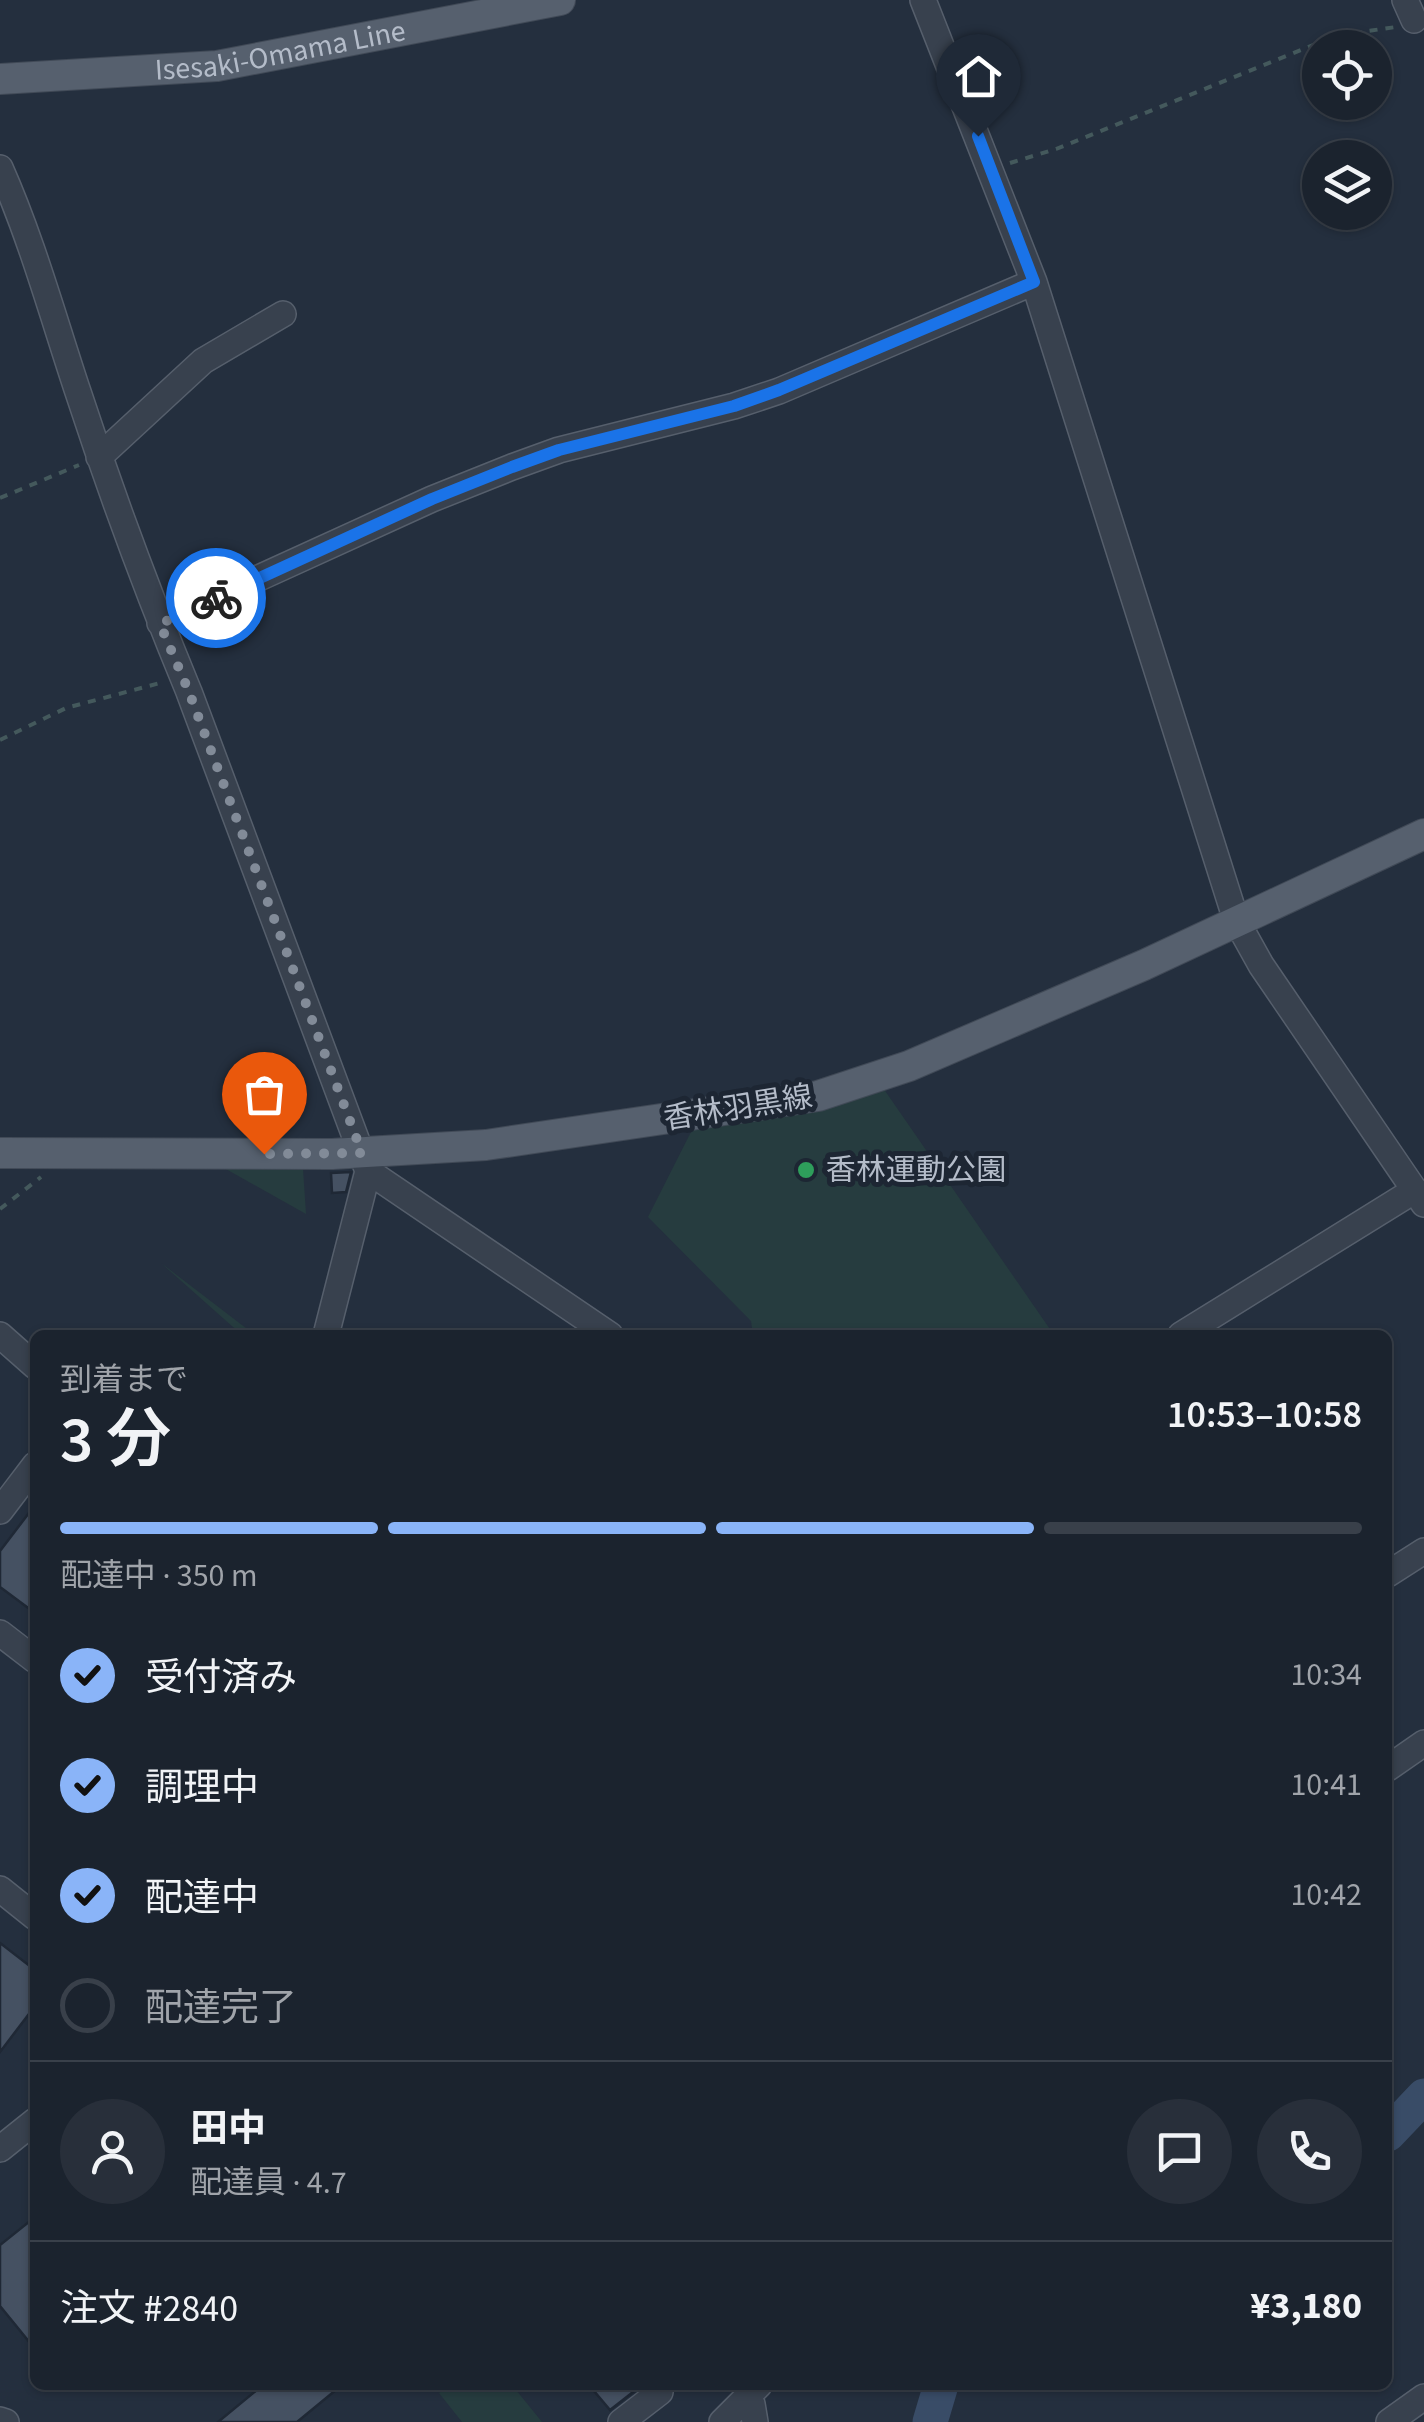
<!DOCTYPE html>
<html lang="ja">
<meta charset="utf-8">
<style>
:root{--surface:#1b232e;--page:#282f3a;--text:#f1f3f6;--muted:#a0a4aa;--line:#39404a;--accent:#8ab4f8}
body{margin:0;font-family:"Source Sans 3","Noto Sans JP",sans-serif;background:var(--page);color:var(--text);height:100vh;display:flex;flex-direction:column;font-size:38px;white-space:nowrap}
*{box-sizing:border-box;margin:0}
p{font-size:32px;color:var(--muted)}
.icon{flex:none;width:55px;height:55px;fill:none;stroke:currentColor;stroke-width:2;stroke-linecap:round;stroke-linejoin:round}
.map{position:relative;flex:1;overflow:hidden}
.sheet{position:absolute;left:30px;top:1330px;width:1362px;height:1060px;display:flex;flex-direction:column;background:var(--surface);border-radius:15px;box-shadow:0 2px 8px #0004,0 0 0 2px var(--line)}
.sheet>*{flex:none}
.fabs{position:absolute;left:1302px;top:30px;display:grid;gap:20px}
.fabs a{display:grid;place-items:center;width:90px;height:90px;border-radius:50%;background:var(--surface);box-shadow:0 2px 8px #0004,0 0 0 2px var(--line);font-size:50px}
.pin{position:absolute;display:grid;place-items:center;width:85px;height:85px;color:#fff;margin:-102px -42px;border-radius:50% 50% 50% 0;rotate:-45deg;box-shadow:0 0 10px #0007}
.pin .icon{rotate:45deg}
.courier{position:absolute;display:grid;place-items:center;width:100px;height:100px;margin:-50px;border:8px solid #1a73e8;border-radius:50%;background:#fff;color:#222;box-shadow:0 2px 12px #0007}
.overview em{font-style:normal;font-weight:600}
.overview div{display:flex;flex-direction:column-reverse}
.overview{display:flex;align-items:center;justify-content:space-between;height:170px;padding:0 30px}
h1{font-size:65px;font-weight:600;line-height:75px}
.bar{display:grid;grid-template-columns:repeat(4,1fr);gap:15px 10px;align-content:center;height:120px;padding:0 30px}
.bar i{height:12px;border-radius:8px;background:var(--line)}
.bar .current{background:var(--accent)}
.bar p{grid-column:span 4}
.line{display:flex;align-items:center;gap:25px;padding:0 30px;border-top:2px solid var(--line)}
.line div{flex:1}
.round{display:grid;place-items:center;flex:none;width:105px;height:105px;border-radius:52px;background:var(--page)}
ol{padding:0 30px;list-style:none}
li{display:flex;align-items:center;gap:30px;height:110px}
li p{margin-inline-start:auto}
li .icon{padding:10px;border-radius:50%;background:var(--accent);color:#111;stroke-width:4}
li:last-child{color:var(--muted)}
li i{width:55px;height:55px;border:5px solid var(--line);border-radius:50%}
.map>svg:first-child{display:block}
.green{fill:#263c3f}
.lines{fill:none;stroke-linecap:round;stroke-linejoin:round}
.river{stroke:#394c67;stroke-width:35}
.building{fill:#455162;stroke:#1f2835;stroke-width:2.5}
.minor-casing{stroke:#565f6c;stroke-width:28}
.major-casing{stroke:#414a57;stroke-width:32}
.path{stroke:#44595c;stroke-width:4;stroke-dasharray:8 8;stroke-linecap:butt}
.minor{stroke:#38414e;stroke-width:25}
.major{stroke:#56606e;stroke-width:30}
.done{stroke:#828b98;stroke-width:10;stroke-dasharray:0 18}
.route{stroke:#1a73e8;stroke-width:12}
.leisure-dot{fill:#2e9e5b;stroke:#1d2633;stroke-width:4}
.labels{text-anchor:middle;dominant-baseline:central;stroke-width:10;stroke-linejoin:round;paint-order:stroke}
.street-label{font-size:30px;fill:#b4bcc9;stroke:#1d2633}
.poi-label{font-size:30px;fill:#b4bcc9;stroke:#1d2633;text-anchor:start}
</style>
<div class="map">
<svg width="1424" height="2422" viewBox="0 0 1424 2422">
<rect width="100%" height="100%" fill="#242f3e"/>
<!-- green -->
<path class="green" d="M 881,1085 L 1054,1335 L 753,1335 L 751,1321 L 648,1217 L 695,1124 Z
M 217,1164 L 303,1169 L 306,1214 Z
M 161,1263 L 255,1335 L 242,1335 Z
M 450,2385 L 512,2385 L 542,2422 L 462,2422 L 439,2393 Z"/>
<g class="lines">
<!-- river -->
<path class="river" d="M 1388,2134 L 1424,2096
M 930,2422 L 941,2385"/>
</g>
<!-- building -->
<path class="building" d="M 351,1172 L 346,1192 L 332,1193 L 331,1173 Z
M 35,1505 L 35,1613 L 0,1587 L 0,1551 Z
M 0,1943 L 35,1970 L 35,2006 L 0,2052 Z
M 35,2217 L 35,2349 L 0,2306 L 0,2245 Z
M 263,2385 L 342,2385 L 297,2422 L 218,2422 Z
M 589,2385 L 642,2385 L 610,2410 Z"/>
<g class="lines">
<!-- minor casing -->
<g class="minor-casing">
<path id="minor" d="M 923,0 L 1034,282 L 1236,920 L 1261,965 L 1424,1204
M 1405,0 L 1414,20
M 0,168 C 32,240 53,317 78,392 C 111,493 148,593 189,692 L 368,1171 L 326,1335
M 99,457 L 203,361 L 283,314
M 160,623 L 432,499 L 512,467 L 559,450 L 734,406 L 779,391 L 1034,282
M 368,1171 L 610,1335
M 0,1335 L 35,1366
M 1181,1335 L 1415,1190
M 0,1511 L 35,1465
M 1388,1574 L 1424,1551
M 0,1633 L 35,1660
M 1388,1768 L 1424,1743
M 0,1889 L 35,1917
M 0,2149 L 35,2121
M 747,2396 L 752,2404 L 755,2422
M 0,2420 L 6,2422
M 621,2422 L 660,2392
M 722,2422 L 759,2385
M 1389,2422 L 1424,2397"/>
</g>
<!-- major casing -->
<g class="major-casing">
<g id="major">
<path id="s1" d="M 0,79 L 217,66 L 560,0"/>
<path d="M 0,1153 L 332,1154 L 486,1145 L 818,1096 L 909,1066 L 1144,965 L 1424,834"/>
</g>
</g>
<!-- path -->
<path class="path" d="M 1010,163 L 1056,149 L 1323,41 L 1340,35 L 1396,27
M 0,498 L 79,465
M 0,740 L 66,708 L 160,683
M 0,1209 L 41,1177"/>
<!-- minor -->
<use href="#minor" class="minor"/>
<!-- major -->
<use href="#major" class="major"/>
</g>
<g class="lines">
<!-- done -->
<path class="done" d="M 216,598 L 160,624 L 189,692 L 362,1153 L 264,1154"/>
<!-- route -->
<path class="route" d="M 216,598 L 432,499 L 512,467 L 559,450 L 734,406 L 779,390 L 1034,282 L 978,136"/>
</g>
<!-- markers -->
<circle class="leisure-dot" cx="806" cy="1170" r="10"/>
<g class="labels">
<!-- street labels -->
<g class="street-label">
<text stroke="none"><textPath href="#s1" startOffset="282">Isesaki-Omama Line</textPath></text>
<text transform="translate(738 1108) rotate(-9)">香林羽黒線</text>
</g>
<!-- poi labels -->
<g class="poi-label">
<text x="826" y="1170">香林運動公園</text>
</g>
</g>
</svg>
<div class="fabs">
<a><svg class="icon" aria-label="locate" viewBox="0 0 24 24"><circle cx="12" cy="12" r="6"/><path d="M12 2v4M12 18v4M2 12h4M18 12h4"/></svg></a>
<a><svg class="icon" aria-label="layers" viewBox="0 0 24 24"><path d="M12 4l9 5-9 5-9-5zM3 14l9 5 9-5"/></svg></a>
</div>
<div class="pin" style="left:264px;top:1154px;background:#ea580c"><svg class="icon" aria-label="bag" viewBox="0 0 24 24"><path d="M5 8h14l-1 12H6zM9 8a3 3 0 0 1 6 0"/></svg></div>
<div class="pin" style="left:978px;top:136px;background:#1f2937"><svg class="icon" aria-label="home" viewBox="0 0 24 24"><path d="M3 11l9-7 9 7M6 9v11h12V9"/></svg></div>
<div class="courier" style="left:216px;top:598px"><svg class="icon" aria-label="bike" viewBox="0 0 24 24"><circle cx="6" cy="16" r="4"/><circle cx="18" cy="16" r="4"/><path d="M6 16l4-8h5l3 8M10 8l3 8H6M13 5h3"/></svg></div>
<section class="sheet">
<div class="overview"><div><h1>3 分</h1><p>到着まで</p></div><em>10:53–10:58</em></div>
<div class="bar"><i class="current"></i><i class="current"></i><i class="current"></i><i></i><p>配達中 · 350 m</p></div>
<ol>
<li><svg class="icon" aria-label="check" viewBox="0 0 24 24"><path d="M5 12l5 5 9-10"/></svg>受付済み<p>10:34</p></li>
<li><svg class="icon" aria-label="check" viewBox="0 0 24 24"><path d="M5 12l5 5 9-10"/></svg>調理中<p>10:41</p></li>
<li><svg class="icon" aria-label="check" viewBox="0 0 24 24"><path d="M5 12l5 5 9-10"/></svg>配達中<p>10:42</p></li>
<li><i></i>配達完了</li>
</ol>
<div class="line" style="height:180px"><a class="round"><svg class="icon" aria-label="person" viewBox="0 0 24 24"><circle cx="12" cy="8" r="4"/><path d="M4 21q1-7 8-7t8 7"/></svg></a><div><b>田中</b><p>配達員 · 4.7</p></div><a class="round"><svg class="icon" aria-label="chat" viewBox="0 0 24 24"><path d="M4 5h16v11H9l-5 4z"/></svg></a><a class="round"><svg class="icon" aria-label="phone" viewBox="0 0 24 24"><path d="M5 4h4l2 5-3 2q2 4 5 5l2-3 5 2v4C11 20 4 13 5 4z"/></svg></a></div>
<div class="line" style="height:130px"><div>注文 #2840</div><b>¥3,180</b></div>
</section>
</div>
